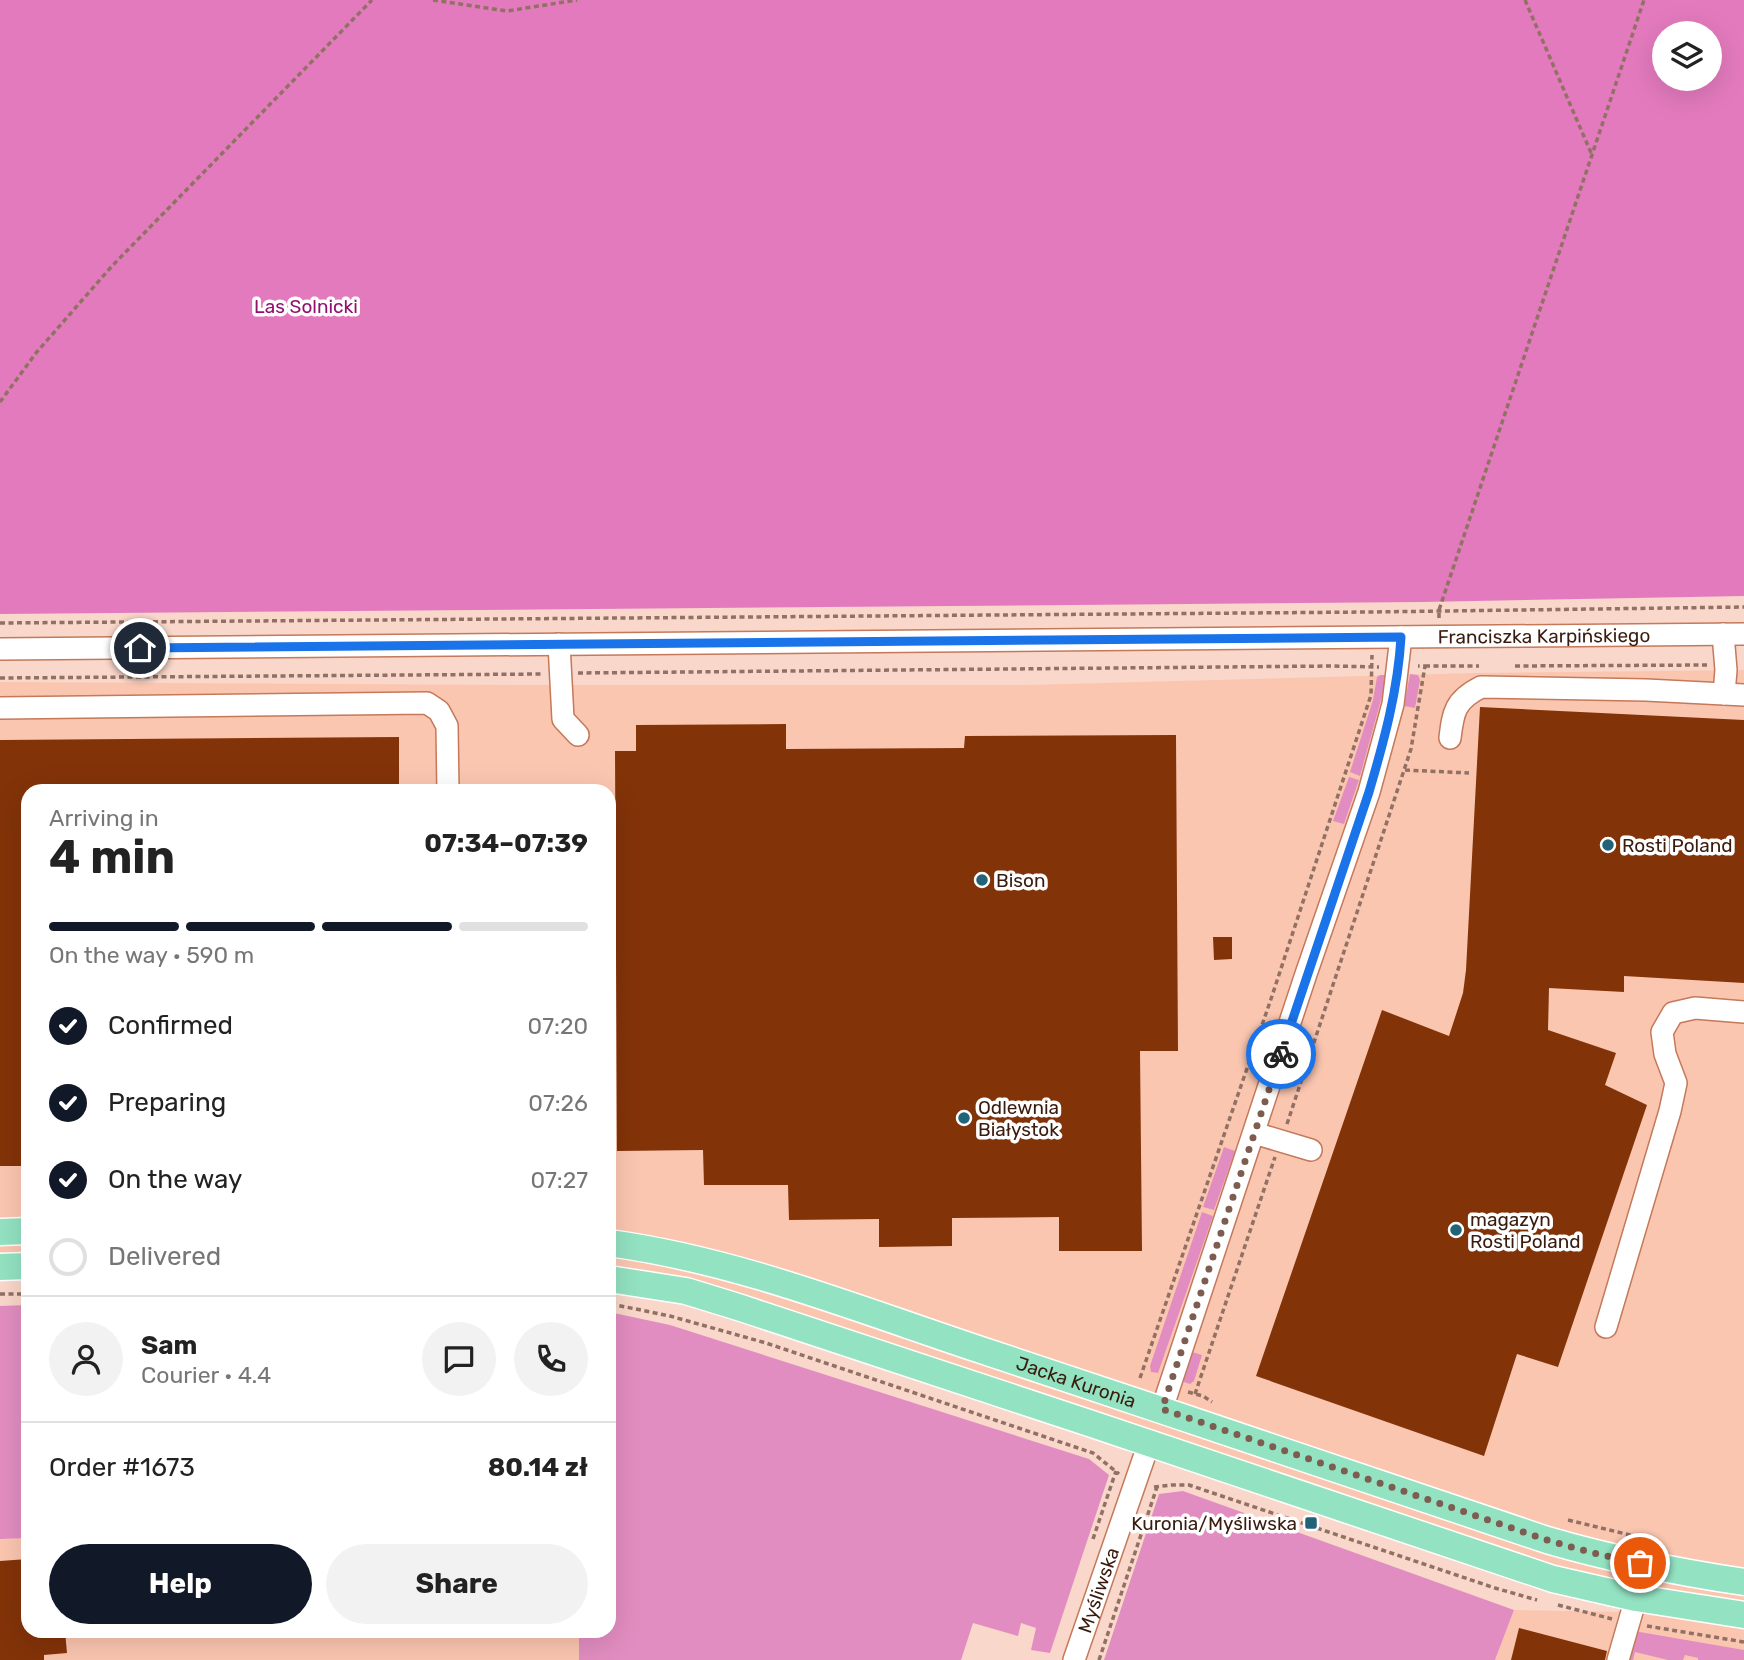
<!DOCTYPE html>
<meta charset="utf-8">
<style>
:root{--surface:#fff;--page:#f2f2f2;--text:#222;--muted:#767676;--line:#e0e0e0;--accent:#111827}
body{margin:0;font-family:Rubik,sans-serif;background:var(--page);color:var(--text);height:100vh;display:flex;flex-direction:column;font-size:26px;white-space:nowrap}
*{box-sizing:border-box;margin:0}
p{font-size:23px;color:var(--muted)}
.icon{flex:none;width:38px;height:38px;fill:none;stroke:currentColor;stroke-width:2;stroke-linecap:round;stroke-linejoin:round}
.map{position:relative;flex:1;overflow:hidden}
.sheet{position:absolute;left:21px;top:784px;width:595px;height:854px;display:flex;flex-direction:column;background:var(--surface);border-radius:21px;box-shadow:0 7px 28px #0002}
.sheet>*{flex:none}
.controls{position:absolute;left:1652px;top:21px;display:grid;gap:14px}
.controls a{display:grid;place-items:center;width:70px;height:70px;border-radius:50%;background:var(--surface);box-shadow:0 7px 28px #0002;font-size:35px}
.pin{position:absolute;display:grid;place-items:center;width:60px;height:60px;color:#fff;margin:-30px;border:4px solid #fff;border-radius:50%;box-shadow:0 2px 7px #0007}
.courier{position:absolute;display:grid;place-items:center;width:70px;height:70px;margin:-35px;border:5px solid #1a73e8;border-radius:50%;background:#fff;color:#222;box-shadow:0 2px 9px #0007}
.overview em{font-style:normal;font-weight:700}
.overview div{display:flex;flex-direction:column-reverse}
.overview{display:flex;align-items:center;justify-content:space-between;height:119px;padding:0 28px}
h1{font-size:46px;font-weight:700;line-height:52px}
.bar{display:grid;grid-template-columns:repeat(4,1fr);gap:10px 7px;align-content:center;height:84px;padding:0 28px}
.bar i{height:9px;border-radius:5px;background:var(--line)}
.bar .on{background:var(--accent)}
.bar p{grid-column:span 4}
.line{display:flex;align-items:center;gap:18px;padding:0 28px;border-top:2px solid var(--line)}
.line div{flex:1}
.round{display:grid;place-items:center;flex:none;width:74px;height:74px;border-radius:37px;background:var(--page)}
ol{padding:0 28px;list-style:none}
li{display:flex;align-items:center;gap:21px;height:77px}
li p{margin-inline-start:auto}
li .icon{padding:7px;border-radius:50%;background:var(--accent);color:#fff;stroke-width:4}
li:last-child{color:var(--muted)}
li i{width:38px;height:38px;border:4px solid var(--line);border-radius:50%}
.button{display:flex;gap:14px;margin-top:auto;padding:14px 28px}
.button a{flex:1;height:80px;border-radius:42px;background:var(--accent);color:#fff;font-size:28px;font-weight:700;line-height:80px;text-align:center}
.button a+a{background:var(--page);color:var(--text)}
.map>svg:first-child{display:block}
.built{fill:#fbc6b0}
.green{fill:#e28dc1}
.forest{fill:#e37abd;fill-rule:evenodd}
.building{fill:#833308}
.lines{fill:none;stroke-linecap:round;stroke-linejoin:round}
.minor-casing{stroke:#c4795a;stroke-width:24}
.major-casing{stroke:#fff;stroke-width:29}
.path{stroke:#917164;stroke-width:3.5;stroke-dasharray:5 3.5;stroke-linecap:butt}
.minor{stroke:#fff;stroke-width:21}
.major{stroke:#93e2c2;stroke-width:26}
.done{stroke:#7d5d50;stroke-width:7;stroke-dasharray:0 12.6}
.route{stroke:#1a73e8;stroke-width:9}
.poi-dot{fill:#236378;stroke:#fff;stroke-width:2.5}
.labels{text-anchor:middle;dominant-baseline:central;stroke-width:7;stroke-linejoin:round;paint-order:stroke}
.park-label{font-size:19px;fill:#91106e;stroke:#fff}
.street-label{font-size:19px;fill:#3a1c0f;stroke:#fff}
.poi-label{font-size:19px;fill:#3a1c0f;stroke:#fff;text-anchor:start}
</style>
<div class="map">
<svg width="1744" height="1660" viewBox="0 0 1744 1660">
<rect width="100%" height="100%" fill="#f9d7ca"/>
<!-- built -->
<path class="built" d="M 1744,670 L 1744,1611 L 1645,1595 L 609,1276 L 609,791 L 28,791 L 28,1264 L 0,1265 L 0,682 L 529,685 L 1027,685 L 1475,673 Z
M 28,1538 L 28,1631 L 579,1631 L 579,1660 L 0,1660 L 0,1539 Z
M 1514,1610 L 1744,1614 L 1744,1660 L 1495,1660 Z"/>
<!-- green -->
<path class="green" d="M 1410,674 L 1418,675 L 1420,680 L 1415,708 L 1404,706 Z
M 1380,675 L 1385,675 L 1384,689 L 1360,776 L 1350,772 L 1373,700 L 1377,677 Z
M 1349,777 L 1359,780 L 1344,824 L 1333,821 Z
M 1224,1147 L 1235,1151 L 1214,1210 L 1203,1207 Z
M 1202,1212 L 1213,1216 L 1158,1373 L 1151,1372 L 1150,1366 Z
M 28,1305 L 28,1538 L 0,1539 L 0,1306 Z
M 609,1312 L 670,1325 L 1089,1459 L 1109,1475 L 1050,1653 L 1031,1650 L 1036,1628 L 1021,1623 L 1018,1636 L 973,1623 L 961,1660 L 579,1660 L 579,1631 L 609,1631 Z
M 1192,1352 L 1202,1355 L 1194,1381 L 1190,1384 L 1184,1382 L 1184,1373 Z
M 1183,1491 L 1514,1610 L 1495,1660 L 1104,1660 L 1159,1494 Z
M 1634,1631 L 1744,1650 L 1744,1660 L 1698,1660 L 1698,1658 L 1685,1655 L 1683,1660 L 1668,1660 L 1635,1652 L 1633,1660 L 1626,1660 Z"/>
<!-- forest -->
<path class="forest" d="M 0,0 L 1744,0 L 1744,596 L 1422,602 L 0,614 ZM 1664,33 L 1710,33 L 1710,79 L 1664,79 Z"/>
<!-- building -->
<path class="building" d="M 1480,707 L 1744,720 L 1744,983 L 1624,976 L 1624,992 L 1549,988 L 1548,1030 L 1616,1053 L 1605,1085 L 1647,1105 L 1558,1367 L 1517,1354 L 1484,1456 L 1256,1376 L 1382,1010 L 1449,1036 L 1463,993 L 1466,970 Z
M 786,724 L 786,749 L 964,748 L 965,736 L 1176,735 L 1178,1051 L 1140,1051 L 1142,1251 L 1059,1251 L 1059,1217 L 952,1218 L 952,1246 L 879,1247 L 879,1219 L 789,1220 L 788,1185 L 704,1185 L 703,1150 L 617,1151 L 615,751 L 636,751 L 636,725 Z
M 399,737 L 399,791 L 28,791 L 28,1166 L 0,1166 L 0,740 Z
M 1213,937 L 1232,937 L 1232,959 L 1214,960 Z
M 28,1559 L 28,1631 L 65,1631 L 67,1653 L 44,1655 L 44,1660 L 0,1660 L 0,1561 Z
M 1519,1628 L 1607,1651 L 1605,1660 L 1511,1660 Z"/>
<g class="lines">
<!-- minor casing -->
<g class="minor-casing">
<g id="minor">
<path d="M 1723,634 L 1726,670 L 1724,694"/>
<path d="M 559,644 L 563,719 L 578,735"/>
<path id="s1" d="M 0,649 L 1744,634"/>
<path d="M 0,708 L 427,703 L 439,711 L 447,726 L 448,791"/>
<path d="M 1450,738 C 1453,712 1455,700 1481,687 L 1646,690 L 1744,695"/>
<path d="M 1254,1133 L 1311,1150"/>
<path d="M 1606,1327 L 1670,1111 L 1676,1083 L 1665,1054 L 1662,1032 L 1673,1013 L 1695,1008 L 1744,1012"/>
<path d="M 1162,1409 L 1306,974 L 1369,792 L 1393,704 L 1401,637"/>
<path id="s2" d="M 1074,1660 L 1149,1443"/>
<path d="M 1618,1660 L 1636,1598"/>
</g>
</g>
<!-- major casing -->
<g class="major-casing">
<g id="major">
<path d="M 0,1232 L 28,1231"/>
<path id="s3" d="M 609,1243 C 735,1260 855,1308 975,1348 C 1166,1411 1356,1476 1547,1540 C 1612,1559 1677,1572 1744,1582"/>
<path d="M 0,1267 L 28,1266"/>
<path d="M 609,1279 L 686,1291 L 738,1307 L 1092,1424 L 1553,1579 L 1636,1598 L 1744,1615"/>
</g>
</g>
<!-- path -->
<path class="path" d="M 433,0 L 507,11 L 577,0
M 1525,0 L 1592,155
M 0,402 L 36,353 L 112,266 L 372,0
M 1439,618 L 1439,610 L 1644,0
M 0,623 L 1370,612 L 1744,607
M 1425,666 L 1479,666
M 1515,666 L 1707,665
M 578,673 L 1331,666 L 1379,667
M 0,678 L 543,674
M 1405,770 L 1469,773
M 1287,1124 L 1411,749 L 1425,666 L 1418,666
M 0,1294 L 28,1294
M 611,1304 L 670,1316 L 766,1343 L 1093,1453 L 1119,1474
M 1140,1378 L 1271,999 L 1371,695 L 1372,655
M 1188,1392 L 1203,1396 L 1212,1402
M 1195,1394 L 1275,1157
M 1154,1487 L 1171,1485 L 1189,1485 L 1495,1588 L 1537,1600
M 1568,1520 L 1659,1542
M 1093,1539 L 1116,1471
M 1558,1605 L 1612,1619
M 1647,1626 L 1744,1642
M 1099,1660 L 1157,1487"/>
<!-- minor -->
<use href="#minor" class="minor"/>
<!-- major -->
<use href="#major" class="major"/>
</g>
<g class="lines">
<!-- done -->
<path class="done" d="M 1281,1054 L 1162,1409 L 1547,1540 L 1593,1553 L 1640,1563"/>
<!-- route -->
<path class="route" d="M 140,648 L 1401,637 C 1398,690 1384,741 1369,792 L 1281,1054"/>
</g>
<!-- markers -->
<g class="poi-dot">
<circle cx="1608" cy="845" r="7"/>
<circle cx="982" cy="880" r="7"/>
<circle cx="964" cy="1118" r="7"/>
<circle cx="1456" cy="1230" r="7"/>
<rect x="1304" y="1516" width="14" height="14" rx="3.5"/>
</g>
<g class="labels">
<!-- park labels -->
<g class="park-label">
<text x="306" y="306">Las Solnicki</text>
</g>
<!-- street labels -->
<g class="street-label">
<text stroke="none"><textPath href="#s1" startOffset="1544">Franciszka Karpińskiego</textPath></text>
<text stroke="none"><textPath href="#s3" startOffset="488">Jacka Kuronia</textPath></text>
<text stroke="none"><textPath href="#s2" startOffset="74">Myśliwska</textPath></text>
</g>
<!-- poi labels -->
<g class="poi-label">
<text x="1622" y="845">Rosti Poland</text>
<text x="996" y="880">Bison</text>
<text x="978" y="1107">Odlewnia<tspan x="978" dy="22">Białystok</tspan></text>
<text x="1470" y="1219">magazyn<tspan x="1470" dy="22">Rosti Poland</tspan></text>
<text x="1297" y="1523" text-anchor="end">Kuronia/Myśliwska</text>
</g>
</g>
</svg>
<div class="controls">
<a><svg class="icon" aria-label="layers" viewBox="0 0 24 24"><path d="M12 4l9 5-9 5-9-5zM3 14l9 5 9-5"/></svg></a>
</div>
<div class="pin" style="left:1640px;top:1563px;background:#ea580c"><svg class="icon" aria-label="bag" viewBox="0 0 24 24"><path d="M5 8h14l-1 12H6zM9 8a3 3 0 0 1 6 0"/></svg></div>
<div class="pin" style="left:140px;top:648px;background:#1f2937"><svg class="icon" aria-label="home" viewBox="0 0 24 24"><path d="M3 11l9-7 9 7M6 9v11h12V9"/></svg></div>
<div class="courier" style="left:1281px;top:1054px"><svg class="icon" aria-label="bike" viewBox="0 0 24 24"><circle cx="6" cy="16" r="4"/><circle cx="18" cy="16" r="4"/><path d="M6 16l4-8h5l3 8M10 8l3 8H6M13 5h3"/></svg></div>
<section class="sheet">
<div class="overview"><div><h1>4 min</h1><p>Arriving in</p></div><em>07:34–07:39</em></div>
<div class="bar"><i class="on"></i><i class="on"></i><i class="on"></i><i></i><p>On the way · 590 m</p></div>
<ol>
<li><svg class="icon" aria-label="check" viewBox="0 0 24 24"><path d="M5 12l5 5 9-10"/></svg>Confirmed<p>07:20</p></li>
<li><svg class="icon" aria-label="check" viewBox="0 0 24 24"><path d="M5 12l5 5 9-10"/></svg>Preparing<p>07:26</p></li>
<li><svg class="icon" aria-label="check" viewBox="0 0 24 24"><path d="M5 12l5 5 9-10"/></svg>On the way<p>07:27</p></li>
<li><i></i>Delivered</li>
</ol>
<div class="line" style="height:126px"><a class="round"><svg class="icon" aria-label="person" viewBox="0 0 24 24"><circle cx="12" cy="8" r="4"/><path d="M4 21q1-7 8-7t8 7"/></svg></a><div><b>Sam</b><p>Courier · 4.4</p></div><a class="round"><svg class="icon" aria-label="chat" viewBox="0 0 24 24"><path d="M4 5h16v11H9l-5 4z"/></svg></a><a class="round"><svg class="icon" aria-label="phone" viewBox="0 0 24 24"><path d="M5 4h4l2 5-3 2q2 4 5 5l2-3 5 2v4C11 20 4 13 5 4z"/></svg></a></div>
<div class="line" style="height:91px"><div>Order #1673</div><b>80.14 zł</b></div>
<div class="button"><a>Help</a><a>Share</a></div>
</section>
</div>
